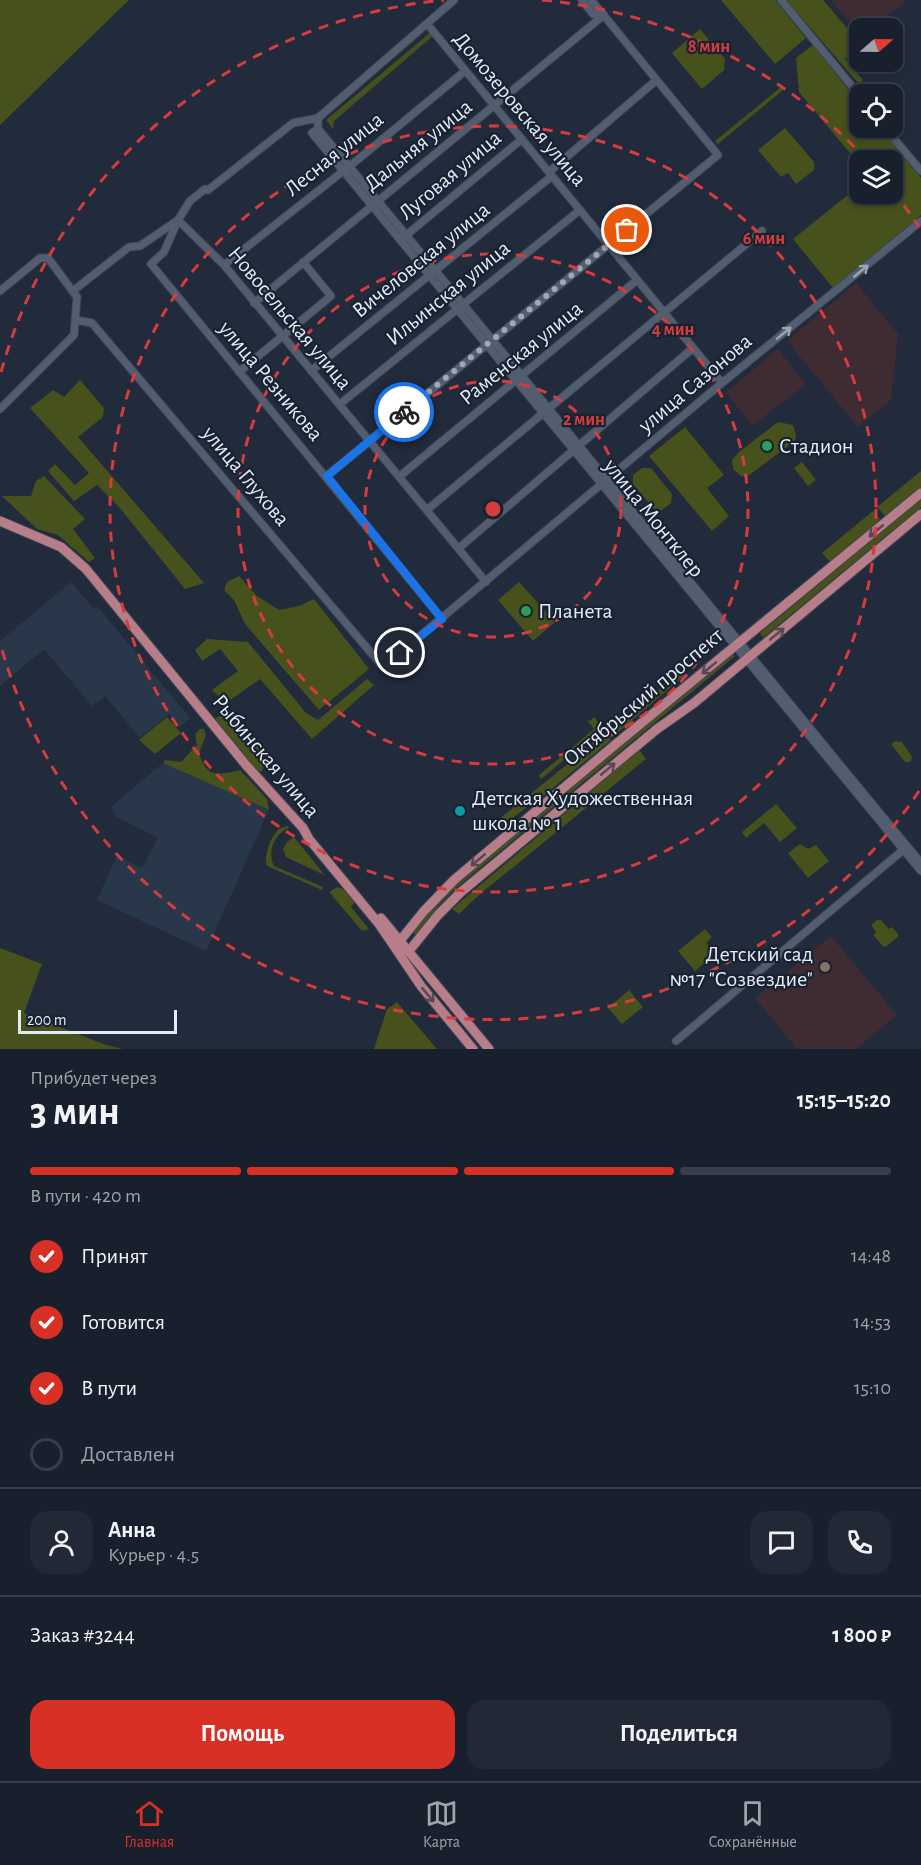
<!DOCTYPE html>
<html lang="ru">
<meta charset="utf-8">
<style>
:root{--surface:#19202d;--page:#222835;--text:#f1f3f6;--muted:#9fa3aa;--line:#373e49;--accent:#d93025}
body{margin:0;font-family:"Alegreya Sans",sans-serif;background:var(--page);color:var(--text);height:100vh;display:flex;flex-direction:column;font-size:22px;white-space:nowrap}
*{box-sizing:border-box;margin:0}
p{font-size:20px;color:var(--muted)}
.icon{flex:none;width:33px;height:33px;fill:none;stroke:currentColor;stroke-width:2;stroke-linecap:round;stroke-linejoin:round}
.map{position:relative;height:1049px;overflow:hidden}
.sheet{display:flex;flex-direction:column;background:var(--surface);flex:1}
.sheet>*{flex:none}
.needle{width:39px;rotate:70deg}
.buttons{position:absolute;left:849px;top:18px;display:grid;gap:12px}
.buttons a{display:grid;place-items:center;width:54px;height:54px;border-radius:12px;background:var(--surface);box-shadow:0 3px 9px #0003,0 0 0 2px var(--line);font-size:30px}
.scale{position:absolute;left:18px;bottom:15px;width:159px;box-sizing:border-box;padding-left:6px;border:3px solid #e4ebf6;border-top:0;font-size:16px;line-height:21px;white-space:nowrap;color:#e4ebf6;-webkit-text-stroke:4px #182231;paint-order:stroke}
.pin{position:absolute;display:grid;place-items:center;width:51px;height:51px;color:#fff;margin:-26px;border:3px solid #fff;border-radius:50%;box-shadow:0 2px 6px #0007}
.courier{position:absolute;display:grid;place-items:center;width:60px;height:60px;margin:-30px;border:4px solid #1a73e8;border-radius:50%;background:#fff;color:#222;box-shadow:0 2px 8px #0007}
.head em{font-style:normal;font-weight:700}
.head div{display:flex;flex-direction:column-reverse}
.head{display:flex;align-items:center;justify-content:space-between;height:102px;padding:0 30px}
h1{font-size:39px;font-weight:700;line-height:45px}
.bar{display:grid;grid-template-columns:repeat(4,1fr);gap:9px 6px;align-content:center;height:72px;padding:0 30px}
.bar i{height:8px;border-radius:4px;background:var(--line)}
.bar .on{background:var(--accent)}
.bar p{grid-column:span 4}
.line{display:flex;align-items:center;gap:15px;padding:0 30px;border-top:2px solid var(--line)}
.line div{flex:1}
.round{display:grid;place-items:center;flex:none;width:63px;height:63px;border-radius:18px;background:var(--page)}
ol{padding:0 30px;list-style:none}
li{display:flex;align-items:center;gap:18px;height:66px}
li p{margin-inline-start:auto}
li .icon{padding:6px;border-radius:50%;background:var(--accent);color:#fff;stroke-width:4}
li:last-child{color:var(--muted)}
li i{width:33px;height:33px;border:3px solid var(--line);border-radius:50%}
.button{display:flex;gap:12px;margin-top:auto;padding:12px 30px}
.button a{flex:1;height:69px;border-radius:18px;background:var(--accent);color:#fff;font-size:24px;font-weight:700;line-height:69px;text-align:center}
.button a+a{background:var(--page);color:var(--text)}
.tabs{display:flex;justify-content:space-around;align-items:center;height:84px;border-top:2px solid var(--line);background:var(--surface);font-size:16px;color:var(--muted)}
.tabs a{display:grid;justify-items:center;gap:3px}
.tabs .on{color:var(--accent)}
.map>svg:first-child{display:block}
.built{fill:#29374b}
.education{fill:#3f2c33}
.green{fill:#47511b}
.lines{fill:none;stroke-linecap:round;stroke-linejoin:round}
.minor-casing{stroke:#3e4855;stroke-width:9}
.major-casing{stroke:#3e4855;stroke-width:11}
.minor{stroke:#525e70;stroke-width:7}
.major{stroke:#b77e89;stroke-width:9}
.oneway{stroke:#9ba4b3}
.oneway2{stroke:#584754}
.done{stroke:#a0a8b5;stroke-width:6;stroke-dasharray:0 10.8}
.route{stroke:#1a73e8;stroke-width:8}
.ring{fill:none;stroke:#d73c3d;stroke-width:3;stroke-dasharray:10 8}
.leisure-dot{fill:#2e9e5b;stroke:#182231;stroke-width:2}
.culture-dot{fill:#0f9aa8;stroke:#182231;stroke-width:2}
.education-dot{fill:#8d6e63;stroke:#182231;stroke-width:2}
.labels{text-anchor:middle;dominant-baseline:central;stroke-width:4.5;stroke-linejoin:round;paint-order:stroke}
.street-label{font-size:22px;fill:#e4ebf6;stroke:#182231}
.poi-label{font-size:22px;fill:#e4ebf6;stroke:#182231;text-anchor:start}
.centre{fill:#d73c3d;stroke:#182231;stroke-width:3}
.ring-label{font-size:18px;text-anchor:middle;font-weight:bold;fill:#d73c3d;stroke:#182231;stroke-width:4.5;stroke-linejoin:round;paint-order:stroke}
</style>
<div class="map">
<svg width="921" height="1049" viewBox="0 0 921 1049">
<rect width="100%" height="100%" fill="#212b3c"/>
<!-- built -->
<path class="built" d="M 71,582 L 93,608 L 97,606 L 190,718 L 179,727 L 169,714 L 140,738 L 105,696 L 92,706 L 44,649 L 0,686 L 0,641 Z
M 163,763 L 269,810 L 206,951 L 97,900 L 117,855 L 142,868 L 158,838 L 116,817 L 111,807 Z"/>
<!-- education -->
<path class="education" d="M 831,0 L 907,0 L 873,28 L 860,28 L 859,33 Z
M 856,283 L 898,334 L 891,400 L 858,427 L 787,341 Z
M 778,349 L 806,384 L 752,426 L 726,392 Z
M 831,936 L 897,1015 L 856,1049 L 797,1049 L 755,998 Z"/>
<!-- green -->
<path class="green" d="M 0,0 L 129,0 L 0,125 Z
M 721,0 L 775,0 L 806,38 L 775,64 Z
M 786,0 L 823,0 L 859,42 L 859,47 L 845,59 L 863,80 L 859,84 Z
M 700,29 L 725,59 L 724,70 L 702,89 L 672,53 Z
M 431,32 L 434,35 L 334,121 L 333,129 L 326,120 Z
M 813,45 L 859,103 L 860,128 L 880,128 L 921,178 L 921,215 L 833,288 L 793,239 L 859,186 L 860,194 L 892,194 L 892,160 L 860,160 L 859,164 L 799,92 L 796,58 Z
M 781,87 L 783,90 L 718,144 L 715,141 Z
M 785,128 L 814,162 L 814,170 L 796,184 L 788,173 L 781,177 L 758,150 Z
M 80,380 L 104,408 L 103,417 L 78,437 L 204,583 L 185,589 L 119,507 L 97,485 L 74,501 L 48,471 L 55,464 L 75,485 L 89,473 L 30,408 L 53,390 L 64,397 Z
M 778,422 L 793,425 L 796,435 L 795,441 L 748,476 L 741,476 L 733,469 L 732,460 L 739,452 Z
M 685,427 L 724,475 L 707,488 L 729,516 L 712,531 L 649,456 Z
M 802,462 L 816,480 L 808,486 L 794,468 Z
M 642,468 L 651,468 L 672,494 L 671,503 L 662,510 L 654,509 L 633,484 L 633,475 Z
M 921,471 L 921,487 L 886,517 L 877,507 Z
M 44,476 L 85,519 L 73,529 L 95,558 L 89,562 L 58,535 L 37,529 L 2,496 L 31,496 L 36,481 Z
M 921,499 L 921,507 L 763,638 L 760,633 Z
M 873,511 L 881,521 L 830,562 L 822,553 Z
M 239,576 L 257,596 L 279,610 L 299,606 L 314,599 L 369,669 L 319,710 L 245,624 L 234,600 L 224,590 L 227,582 Z
M 519,582 L 555,622 L 533,641 L 498,600 Z
M 207,639 L 248,642 L 306,713 L 318,720 L 367,679 L 374,685 L 312,739 L 260,679 L 226,703 L 212,690 L 238,671 L 220,649 L 202,661 L 195,650 Z
M 732,653 L 735,656 L 457,887 L 439,905 L 417,934 L 414,934 L 413,931 L 434,904 L 455,882 Z
M 681,671 L 685,675 L 616,734 L 612,730 Z
M 219,716 C 241,717 272,748 262,771 L 256,771 L 214,720 Z
M 167,717 L 181,733 L 155,754 L 139,740 Z
M 594,717 L 603,728 L 541,779 L 539,775 L 594,729 L 587,720 L 590,721 Z
M 200,729 L 204,729 L 206,735 L 199,753 C 207,779 218,775 240,770 L 267,799 L 269,810 L 163,763 L 165,760 L 181,762 L 197,745 L 195,734 Z
M 606,733 L 611,740 L 543,796 L 538,798 L 503,826 L 498,820 Z
M 895,741 L 902,742 L 912,757 L 910,762 L 905,762 L 891,744 Z
M 639,750 L 646,759 L 479,895 L 459,914 L 452,909 Z
M 776,804 L 797,828 L 780,842 L 764,823 L 746,838 L 742,832 Z
M 288,826 L 289,828 C 274,833 267,853 274,866 L 323,887 L 322,890 L 267,866 C 263,856 271,836 279,829 C 282,827 285,827 288,826 Z
M 294,837 L 323,873 L 324,875 L 286,857 L 283,849 L 287,842 Z
M 800,844 L 808,849 L 816,845 L 829,861 L 808,878 L 788,853 Z
M 337,887 C 346,890 352,893 354,903 L 351,907 L 369,929 L 362,931 L 329,892 Z
M 877,920 L 881,920 L 889,929 L 892,927 L 898,934 L 898,937 L 885,947 L 883,946 L 873,935 L 876,932 L 871,925 Z
M 705,929 L 712,937 L 706,943 L 715,954 L 695,971 L 678,951 Z
M 0,948 L 42,964 L 24,1013 L 106,1045 L 123,1049 L 0,1049 Z
M 629,990 L 643,1007 L 622,1024 L 608,1008 Z
M 397,1002 L 437,1049 L 374,1049 L 387,1009 Z"/>
<g class="lines">
<!-- minor casing -->
<g class="minor-casing">
<path id="minor" d="M 582,0 L 593,14 L 604,15
M 781,0 L 860,96
M 428,25 L 722,383
M 318,118 L 318,129 L 312,133 L 921,871
M 885,128 L 921,171
M 318,129 C 521,372 719,619 921,863
M 549,172 L 653,83
M 404,237 L 522,139
M 224,265 L 356,161 L 465,71
M 74,290 L 129,247 L 140,246 L 178,220 L 190,201 L 205,189 L 208,190 L 293,123 L 318,118 L 454,0
M 0,291 L 40,258 L 48,258 L 77,297 L 74,335 L 0,409
M 254,303 L 604,15
M 76,320 L 92,323 L 383,667 L 722,383 L 921,221
M 311,371 L 552,176
M 239,372 L 331,296 L 303,262
M 340,404 L 580,210
M 327,476 L 718,155 L 592,1
M 400,476 L 637,280
M 428,509 L 762,231
M 459,548 L 693,348
M 442,619 L 151,264 L 164,252 L 178,220 L 224,265 L 486,582
M 676,1041 L 903,850"/>
</g>
<!-- major casing -->
<g class="major-casing">
<path id="major" d="M 0,521 L 61,547 L 86,569 L 246,765 L 303,828 L 309,839 L 379,924 L 421,986 L 473,1049
M 381,918 L 489,1049
M 395,947 L 424,911 L 454,880 L 616,744 L 921,493
M 395,947 L 409,951 L 438,915 L 461,892 L 657,729 L 694,703 L 921,514"/>
</g>
<!-- minor -->
<use href="#minor" class="minor"/>
<!-- major -->
<use href="#major" class="major"/>
</g>
<!-- one-way arrows -->
<defs><path id="oneway-shaft" d="M-6 0H5M1.5-3L5.5 0L1.5 3" fill="none" stroke-width="1.6" stroke-linecap="round" stroke-linejoin="round" transform="scale(1.5)"/></defs>
<g class="oneway">
<use href="#oneway-shaft" transform="translate(861 271) rotate(-40)"/>
<use href="#oneway-shaft" transform="translate(784 333) rotate(-39)"/>
</g>
<g class="oneway2">
<use href="#oneway-shaft" transform="translate(876 531) rotate(140)"/>
<use href="#oneway-shaft" transform="translate(777 634) rotate(-39)"/>
<use href="#oneway-shaft" transform="translate(709 668) rotate(141)"/>
<use href="#oneway-shaft" transform="translate(608 769) rotate(-40)"/>
<use href="#oneway-shaft" transform="translate(478 860) rotate(140)"/>
<use href="#oneway-shaft" transform="translate(428 995) rotate(50)"/>
</g>
<g class="lines">
<!-- done -->
<path class="done" d="M 404,412 L 627,230"/>
<!-- route -->
<path class="route" d="M 400,653 L 442,619 L 327,476 L 404,412"/>
</g>
<!-- distance rings -->
<g class="ring">
<circle cx="493" cy="509" r="128"/>
<circle cx="493" cy="509" r="255"/>
<circle cx="493" cy="509" r="383"/>
<path d="M919 791A511 511 0 0 1 1 646M1 372A511 511 0 0 1 444 0M542 0A511 511 0 0 1 867 160M893 191A511 511 0 0 1 919 227"/>
</g>
<!-- markers -->
<g class="leisure-dot">
<circle cx="767" cy="446" r="6"/>
<circle cx="526" cy="611" r="6"/>
</g>
<circle class="culture-dot" cx="460" cy="811" r="6"/>
<circle class="education-dot" cx="825" cy="967" r="6"/>
<g class="labels">
<!-- street labels -->
<g class="street-label">
<text transform="translate(520 109) rotate(50)">Домозеровская улица</text>
<text transform="translate(418 145) rotate(-39)">Дальняя улица</text>
<text transform="translate(334 154) rotate(-39)">Лесная улица</text>
<text transform="translate(450 175) rotate(-40)">Луговая улица</text>
<text transform="translate(421 260) rotate(-39)">Вичеловская улица</text>
<text transform="translate(448 293) rotate(-39)">Ильинская улица</text>
<text transform="translate(290 318) rotate(50)">Новосельская улица</text>
<text transform="translate(521 353) rotate(-39)">Раменская улица</text>
<text transform="translate(271 381) rotate(50)">улица Резникова</text>
<text transform="translate(695 383) rotate(-40)">улица Сазонова</text>
<text transform="translate(246 476) rotate(50)">улица Глухова</text>
<text transform="translate(654 518) rotate(51)">улица Монтклер</text>
<text transform="translate(643 697) rotate(-40)">Октябрьский проспект</text>
<text transform="translate(266 756) rotate(50)">Рыбинская улица</text>
</g>
<!-- poi labels -->
<g class="poi-label">
<text x="779" y="446">Стадион</text>
<text x="538" y="611">Планета</text>
<text x="472" y="798">Детская Художественная<tspan x="472" dy="25">школа № 1</tspan></text>
<text x="813" y="954" text-anchor="end">Детский сад<tspan x="813" dy="25">№17 "Созвездие"</tspan></text>
</g>
</g>
<circle cx="493" cy="509" r="9" class="centre"/>
<g class="ring-label">
<text x="709" y="52">8 мин</text>
<text x="764" y="244">6 мин</text>
<text x="673" y="335">4 мин</text>
<text x="584" y="425">2 мин</text>
</g>
</svg>
<div class="buttons">
<a><svg class="needle" viewBox="-14 -14 28 28"><path d="M0-13l5 13h-10z" fill="#e53935"/><path d="M0 13l5-13h-10z" fill="#9fa3aa"/></svg></a>
<a><svg class="icon" aria-label="locate" viewBox="0 0 24 24"><circle cx="12" cy="12" r="6"/><path d="M12 2v4M12 18v4M2 12h4M18 12h4"/></svg></a>
<a><svg class="icon" aria-label="layers" viewBox="0 0 24 24"><path d="M12 4l9 5-9 5-9-5zM3 14l9 5 9-5"/></svg></a>
</div>
<div class="scale">200 m</div>
<div class="pin" style="left:627px;top:230px;background:#ea580c"><svg class="icon" aria-label="bag" viewBox="0 0 24 24"><path d="M5 8h14l-1 12H6zM9 8a3 3 0 0 1 6 0"/></svg></div>
<div class="pin" style="left:400px;top:653px;background:#1f2937"><svg class="icon" aria-label="home" viewBox="0 0 24 24"><path d="M3 11l9-7 9 7M6 9v11h12V9"/></svg></div>
<div class="courier" style="left:404px;top:412px"><svg class="icon" aria-label="bike" viewBox="0 0 24 24"><circle cx="6" cy="16" r="4"/><circle cx="18" cy="16" r="4"/><path d="M6 16l4-8h5l3 8M10 8l3 8H6M13 5h3"/></svg></div>
</div>
<section class="sheet">
<div class="head"><div><h1>3 мин</h1><p>Прибудет через</p></div><em>15:15–15:20</em></div>
<div class="bar"><i class="on"></i><i class="on"></i><i class="on"></i><i></i><p>В пути · 420 m</p></div>
<ol>
<li><svg class="icon" aria-label="check" viewBox="0 0 24 24"><path d="M5 12l5 5 9-10"/></svg>Принят<p>14:48</p></li>
<li><svg class="icon" aria-label="check" viewBox="0 0 24 24"><path d="M5 12l5 5 9-10"/></svg>Готовится<p>14:53</p></li>
<li><svg class="icon" aria-label="check" viewBox="0 0 24 24"><path d="M5 12l5 5 9-10"/></svg>В пути<p>15:10</p></li>
<li><i></i>Доставлен</li>
</ol>
<div class="line" style="height:108px"><a class="round"><svg class="icon" aria-label="person" viewBox="0 0 24 24"><circle cx="12" cy="8" r="4"/><path d="M4 21q1-7 8-7t8 7"/></svg></a><div><b>Анна</b><p>Курьер · 4.5</p></div><a class="round"><svg class="icon" aria-label="chat" viewBox="0 0 24 24"><path d="M4 5h16v11H9l-5 4z"/></svg></a><a class="round"><svg class="icon" aria-label="phone" viewBox="0 0 24 24"><path d="M5 4h4l2 5-3 2q2 4 5 5l2-3 5 2v4C11 20 4 13 5 4z"/></svg></a></div>
<div class="line" style="height:78px"><div>Заказ #3244</div><b>1 800 ₽</b></div>
<div class="button"><a>Помощь</a><a>Поделиться</a></div>
</section>
<nav class="tabs">
<a class="on"><svg class="icon" aria-label="home" viewBox="0 0 24 24"><path d="M3 11l9-7 9 7M6 9v11h12V9"/></svg>Главная</a>
<a><svg class="icon" aria-label="map" viewBox="0 0 24 24"><path d="M3 6l6-2 6 2 6-2v14l-6 2-6-2-6 2zM9 4v14M15 6v14"/></svg>Карта</a>
<a><svg class="icon" aria-label="saved" viewBox="0 0 24 24"><path d="M7 4h10v16l-5-4-5 4z"/></svg>Сохранённые</a>
</nav>
